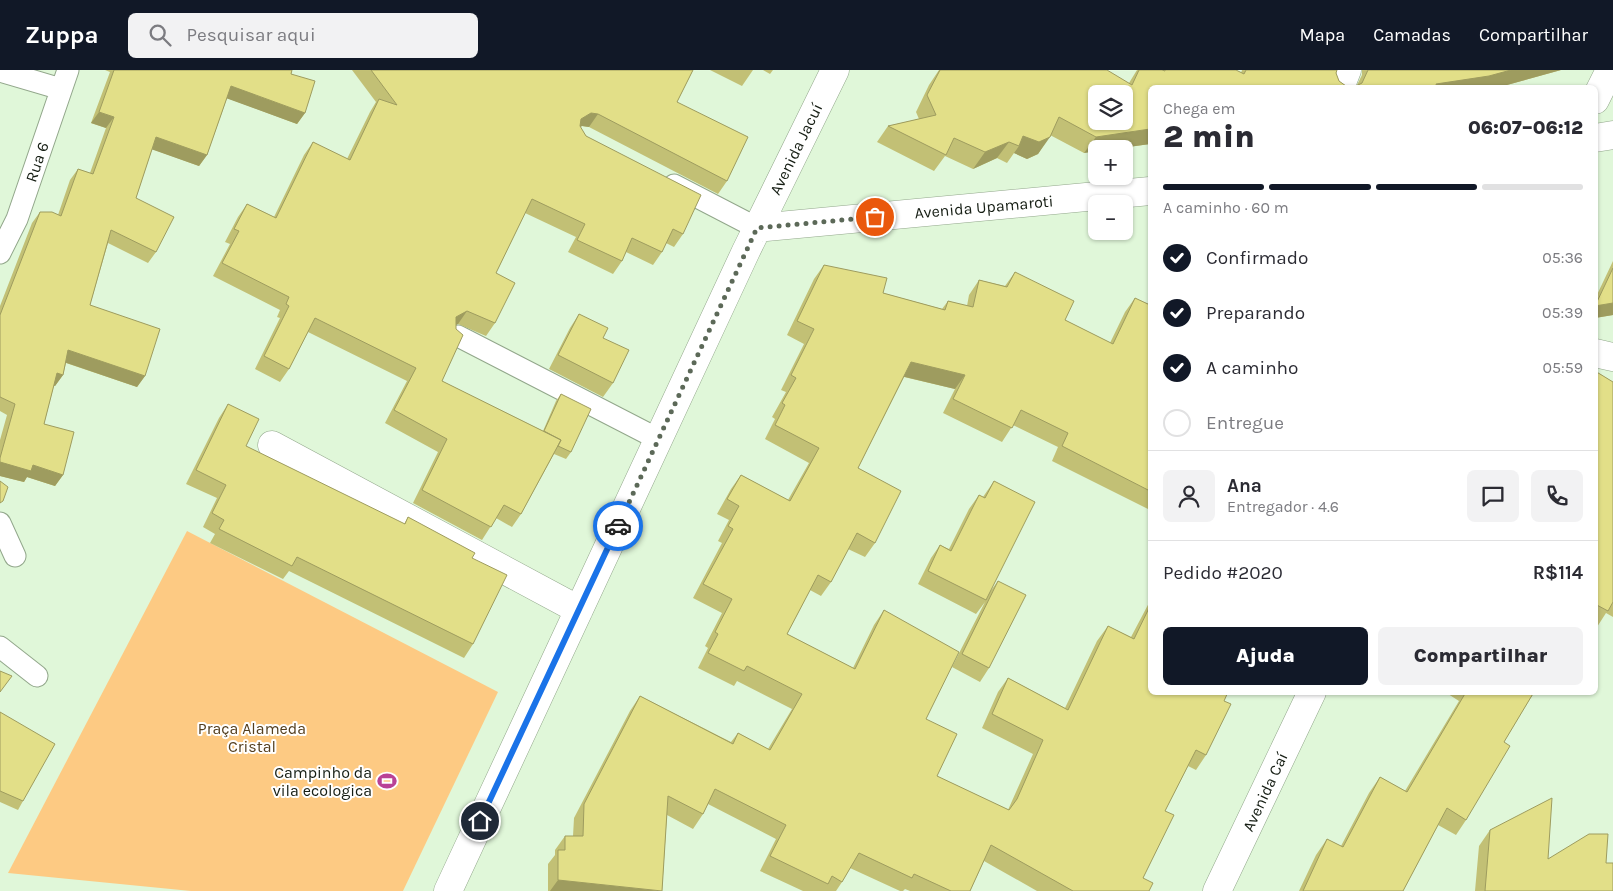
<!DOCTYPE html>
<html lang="pt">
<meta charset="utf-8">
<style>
:root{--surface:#fff;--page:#f2f2f3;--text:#2b2b33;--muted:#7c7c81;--line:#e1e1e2;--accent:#111827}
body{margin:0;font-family:Karla,sans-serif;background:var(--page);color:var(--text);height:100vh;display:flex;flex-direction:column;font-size:19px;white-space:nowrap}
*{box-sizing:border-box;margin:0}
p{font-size:16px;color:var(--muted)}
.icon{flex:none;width:28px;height:28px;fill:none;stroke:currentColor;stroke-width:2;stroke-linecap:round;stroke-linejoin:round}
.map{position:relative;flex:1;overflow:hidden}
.details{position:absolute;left:1148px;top:15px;width:450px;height:610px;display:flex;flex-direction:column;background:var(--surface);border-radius:8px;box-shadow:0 1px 4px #0004}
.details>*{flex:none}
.fabs{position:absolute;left:1088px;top:15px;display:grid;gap:10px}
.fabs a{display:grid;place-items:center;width:45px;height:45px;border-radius:8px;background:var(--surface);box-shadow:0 1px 4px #0004;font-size:25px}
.pin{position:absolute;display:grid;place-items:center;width:42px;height:42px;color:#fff;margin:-21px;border:2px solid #fff;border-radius:50%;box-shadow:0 1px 5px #0007}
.courier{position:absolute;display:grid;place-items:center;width:50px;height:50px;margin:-25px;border:4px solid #1a73e8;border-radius:50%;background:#fff;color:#222;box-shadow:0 1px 6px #0007}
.summary em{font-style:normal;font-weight:800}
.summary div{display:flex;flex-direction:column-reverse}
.summary{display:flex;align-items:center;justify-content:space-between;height:85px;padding:0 15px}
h1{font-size:32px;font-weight:800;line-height:38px}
.bar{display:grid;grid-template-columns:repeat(4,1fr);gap:8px 5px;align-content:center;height:60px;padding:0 15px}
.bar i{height:6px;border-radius:4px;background:var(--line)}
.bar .selected{background:var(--accent)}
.bar p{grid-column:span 4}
.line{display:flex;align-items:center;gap:12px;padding:0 15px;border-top:1px solid var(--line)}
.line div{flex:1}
.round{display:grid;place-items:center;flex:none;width:52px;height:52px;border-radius:8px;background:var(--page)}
ol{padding:0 15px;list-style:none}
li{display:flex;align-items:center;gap:15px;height:55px}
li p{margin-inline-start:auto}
li .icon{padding:5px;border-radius:50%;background:var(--accent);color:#fff;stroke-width:4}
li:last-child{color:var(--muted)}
li i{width:28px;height:28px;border:2px solid var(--line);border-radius:50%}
.cta{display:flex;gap:10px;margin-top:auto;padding:10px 15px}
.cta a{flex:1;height:58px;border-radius:8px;background:var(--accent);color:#fff;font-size:20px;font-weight:800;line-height:58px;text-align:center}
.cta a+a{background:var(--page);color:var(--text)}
header{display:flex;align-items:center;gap:30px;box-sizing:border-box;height:70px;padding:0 25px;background:var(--accent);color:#fff}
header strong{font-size:24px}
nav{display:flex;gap:28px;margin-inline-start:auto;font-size:18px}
.search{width:350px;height:45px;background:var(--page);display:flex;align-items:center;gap:12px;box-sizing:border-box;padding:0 18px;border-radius:8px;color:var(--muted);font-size:19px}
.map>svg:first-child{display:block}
.green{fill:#fdca83}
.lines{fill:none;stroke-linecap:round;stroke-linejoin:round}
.lane-casing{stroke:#92a78b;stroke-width:23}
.street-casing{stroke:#92a78b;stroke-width:29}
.lane{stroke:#fff;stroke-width:21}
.street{stroke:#fff;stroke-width:28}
.wall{fill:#c2c075}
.shaded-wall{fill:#9e9c5f}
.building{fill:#e2df88;stroke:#9e9c5f;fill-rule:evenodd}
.done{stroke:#5c6958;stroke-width:5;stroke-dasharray:0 9}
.route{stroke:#1a73e8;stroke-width:6}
.labels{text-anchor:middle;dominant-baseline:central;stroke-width:4;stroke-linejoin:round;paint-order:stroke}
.street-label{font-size:16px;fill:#151d13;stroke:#fff}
.park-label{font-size:16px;fill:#533e1e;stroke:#fff}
.poi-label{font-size:16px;fill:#151d13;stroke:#fff;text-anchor:end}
</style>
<header>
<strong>Zuppa</strong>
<div class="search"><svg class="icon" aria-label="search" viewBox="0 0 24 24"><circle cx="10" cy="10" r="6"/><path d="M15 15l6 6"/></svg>Pesquisar aqui</div>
<nav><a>Mapa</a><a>Camadas</a><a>Compartilhar</a></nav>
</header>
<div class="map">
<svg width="1613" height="821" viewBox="0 0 1613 821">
<rect width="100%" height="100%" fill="#e0f7d9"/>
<!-- green -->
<path class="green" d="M 187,461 L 498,622 L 403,821 L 191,821 L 8,803 Z"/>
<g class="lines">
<!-- lane casing -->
<g class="lane-casing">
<path id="lane" d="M 0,1 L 61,19
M 674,115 L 757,158
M 0,183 L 17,149 L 68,0
M 458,266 L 658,369
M 0,453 L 15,486
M 0,577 L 37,606"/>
</g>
<!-- street casing -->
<g class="street-casing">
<path id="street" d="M 1340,18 L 1347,0
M 1595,30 L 1610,0
M 1595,68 L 1613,65
M 757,158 L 1150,121
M 1595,283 L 1613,287
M 272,375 L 579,540
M 448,821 L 746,181 L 835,0
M 1217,821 L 1312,622"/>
</g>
<!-- lane -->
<use href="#lane" class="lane"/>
<!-- street -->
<use href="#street" class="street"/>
</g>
<!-- wall -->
<path class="wall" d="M 105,0 L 292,0 L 291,4 L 305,43 L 297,54 L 227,28 L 207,85 L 199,96 L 152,79 L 136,128 L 156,182 L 148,193 L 108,173 L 90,235 L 145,306 L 137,317 L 66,293 L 63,305 L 55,316 L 54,315 L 44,354 L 63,405 L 55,416 L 27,407 L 24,412 L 0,406 L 0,370 L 7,345 L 0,341 L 0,236 L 32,153 L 40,142 L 58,145 L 70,110 L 78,99 L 90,103 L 106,58 L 91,53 L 110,2 Z
M 352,0 L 693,0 L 677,32 L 727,111 L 718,124 L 589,57 L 582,56 L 580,57 L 586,66 L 683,164 L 674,177 L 666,173 L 662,182 L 653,195 L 626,182 L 622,191 L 613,204 L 568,182 L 576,167 L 525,143 L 496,203 L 495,253 L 486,266 L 458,254 L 456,254 L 442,311 L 543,361 L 556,331 L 561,324 L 571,382 L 566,389 L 554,384 L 521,444 L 512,457 L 496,448 L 482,470 L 413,433 L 438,382 L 385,353 L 407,311 L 308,262 L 289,299 L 280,312 L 255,299 L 280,248 L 277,247 L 280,240 L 213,206 L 230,174 L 225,172 L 238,147 L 247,134 L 274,147 L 304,85 L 313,72 L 347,89 L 370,42 L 376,32 Z
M 710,0 L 753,0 L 742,16 Z
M 763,0 L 773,0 L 770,4 Z
M 939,0 L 1129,13 L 1137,0 L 1236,0 L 1241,3 L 1242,0 L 1337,0 L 1336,3 L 1339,11 L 1346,16 L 1354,17 L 1357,15 L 1362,5 L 1362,0 L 1561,0 L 1496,18 L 1150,18 L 1150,74 L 1114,79 L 1096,79 L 1096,81 L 1084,83 L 1050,65 L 1038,84 L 1027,89 L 1014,83 L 1007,93 L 997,88 L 973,99 L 945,86 L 934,101 L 877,72 L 888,56 L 919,49 L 916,42 L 929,15 Z
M 1613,191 L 1613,245 L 1595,248 L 1595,229 Z
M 824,195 L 883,223 L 942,239 L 948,231 L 967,236 L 969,225 L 979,210 L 1005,216 L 1015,202 L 1065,250 L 1110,273 L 1125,242 L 1135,228 L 1148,234 L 1150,232 L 1150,440 L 1052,391 L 1058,377 L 1013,355 L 1002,372 L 943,343 L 955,319 L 904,307 L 858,398 L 875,473 L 865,487 L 848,479 L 831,512 L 821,526 L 810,520 L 787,564 L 853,598 L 874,555 L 884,540 L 926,649 L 937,706 L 1008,740 L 1033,684 L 982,658 L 998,622 L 1008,608 L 1065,638 L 1097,571 L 1108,556 L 1131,567 L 1150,531 L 1150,622 L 1224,631 L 1206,685 L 1196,700 L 1188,696 L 1165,741 L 1143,808 L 1149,821 L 1037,821 L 984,791 L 970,821 L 910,821 L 905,819 L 903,821 L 900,821 L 850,798 L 842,812 L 836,821 L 803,821 L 760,801 L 776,769 L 708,734 L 703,744 L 693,759 L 667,745 L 662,821 L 548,821 L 548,794 L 555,785 L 555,780 L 565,766 L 573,766 L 574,748 L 630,641 L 640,626 L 731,672 L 738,663 L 768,679 L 792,639 L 737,611 L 734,616 L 698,598 L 708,578 L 705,576 L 722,543 L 693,528 L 722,473 L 718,471 L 729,450 L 717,444 L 731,419 L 741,405 L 788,430 L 809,393 L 765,369 L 775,349 L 772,347 L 786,322 L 781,320 L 804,274 L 787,265 L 814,209 Z
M 579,244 L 603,268 L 613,313 L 603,327 L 549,299 L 570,258 Z
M 1595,301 L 1613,312 L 1613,547 L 1606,543 L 1597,557 L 1595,556 Z
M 228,334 L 246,376 L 404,454 L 408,447 L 472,488 L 473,574 L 464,588 L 289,501 L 283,509 L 210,473 L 215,464 L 203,457 L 217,428 L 186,414 L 219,348 Z
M 994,411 L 989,523 L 998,511 L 989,598 L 980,612 L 952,597 L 985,532 L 976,544 L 918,514 L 931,488 L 940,475 L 949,479 L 969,439 L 979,425 L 983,427 Z
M 1445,622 L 1534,622 L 1504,672 L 1466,750 L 1456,765 L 1438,755 L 1403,821 L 1299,821 L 1316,785 L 1327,769 L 1341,776 L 1369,723 L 1380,707 L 1405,721 L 1459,631 Z
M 0,642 L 23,731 L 18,740 L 0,732 Z
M 1490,760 L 1548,789 L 1606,793 L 1613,821 L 1475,821 L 1479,776 Z"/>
<!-- shaded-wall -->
<path class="shaded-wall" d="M 1511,0 L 1561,0 L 1496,18 L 1434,18 L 1436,14 Z
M 231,16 L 305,43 L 297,54 L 223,27 Z
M 99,42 L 114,47 L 106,58 L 91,53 Z
M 591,43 L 598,44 L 589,57 L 582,56 L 572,62 L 581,49 Z
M 1150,59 L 1150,74 L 1114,79 L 1096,79 L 1096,81 L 1084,83 L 1096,67 Z
M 1023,66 L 1050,67 L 1038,84 L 1027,89 L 1014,83 L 1019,76 Z
M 156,67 L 207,85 L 199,96 L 148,78 Z
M 1009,72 L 997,88 L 973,99 L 985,82 Z
M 1613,233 L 1613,245 L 1595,248 L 1595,236 Z
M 467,241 L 458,254 L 447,260 L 456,247 Z
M 68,280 L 145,306 L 137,317 L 61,291 Z
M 911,292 L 965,305 L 955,319 L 901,306 Z
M 57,303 L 63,305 L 55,316 L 49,314 Z
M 0,392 L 33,395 L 63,405 L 55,416 L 27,407 L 24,412 L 0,406 Z
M 558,810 L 660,821 L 550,821 Z"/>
<!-- building -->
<path class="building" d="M 114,0 L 292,0 L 291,4 L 315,11 L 305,43 L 231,16 L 207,85 L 156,67 L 136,128 L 174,147 L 156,182 L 111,160 L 90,235 L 160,259 L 145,306 L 68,280 L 63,305 L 57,303 L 44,354 L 74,362 L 63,405 L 33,395 L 31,401 L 0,392 L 0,388 L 15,334 L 0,327 L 0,245 L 40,142 L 52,142 L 61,146 L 78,99 L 93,104 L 114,47 L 99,42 Z
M 371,0 L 693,0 L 677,32 L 748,67 L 727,111 L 598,44 L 591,43 L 581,49 L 580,56 L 586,66 L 701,125 L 683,164 L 673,159 L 662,182 L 632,168 L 622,191 L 577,170 L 585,154 L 532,129 L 496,203 L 515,213 L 495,253 L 467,241 L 456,247 L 456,259 L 463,265 L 442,311 L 561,370 L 521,444 L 504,435 L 491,457 L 422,420 L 447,369 L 394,340 L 416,298 L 315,248 L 289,299 L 264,286 L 289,236 L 286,234 L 289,227 L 222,193 L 239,161 L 234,159 L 247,134 L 276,148 L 313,72 L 350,90 L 379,29 L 397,35 Z
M 940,0 L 1107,0 L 1132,15 L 1139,0 L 1162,0 L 1165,1 L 1165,0 L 1236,0 L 1244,4 L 1246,0 L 1337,0 L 1336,3 L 1339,11 L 1346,16 L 1354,17 L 1362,13 L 1368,0 L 1511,0 L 1489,6 L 1436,14 L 1437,18 L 1150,18 L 1150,59 L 1096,67 L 1059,47 L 1050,67 L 1039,72 L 1023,66 L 1019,76 L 1009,72 L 985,82 L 954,68 L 946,85 L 888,56 L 936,45 L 927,25 ZM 1096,24 L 1124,24 L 1124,51 L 1096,51 Z
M 824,195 L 887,208 L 883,223 L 945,240 L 948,231 L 973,237 L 979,210 L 1007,217 L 1015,202 L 1074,231 L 1065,250 L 1113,274 L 1135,228 L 1150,235 L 1150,421 L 1062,376 L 1068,363 L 1021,340 L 1012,358 L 953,329 L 965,305 L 911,292 L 858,398 L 901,421 L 875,473 L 857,463 L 831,512 L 818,505 L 787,564 L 855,599 L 884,540 L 959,582 L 926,649 L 957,664 L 937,706 L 1009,740 L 1017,729 L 1043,670 L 992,644 L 1008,608 L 1068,640 L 1108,556 L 1134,569 L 1150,536 L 1150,622 L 1228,622 L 1224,631 L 1231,634 L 1206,685 L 1196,680 L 1165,741 L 1174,745 L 1143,808 L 1153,813 L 1149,821 L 1073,821 L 991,775 L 970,821 L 951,821 L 914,804 L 912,808 L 859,783 L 842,812 L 832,806 L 828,814 L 770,786 L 786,755 L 715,719 L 703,744 L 668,726 L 662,821 L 558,810 L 558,780 L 565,780 L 565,766 L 583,766 L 584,734 L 640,626 L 733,674 L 738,663 L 770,680 L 802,624 L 747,596 L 744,601 L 708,583 L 718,564 L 715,562 L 732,529 L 703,514 L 733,459 L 728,456 L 739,436 L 727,429 L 741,405 L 790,431 L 819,378 L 775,355 L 785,335 L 782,333 L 796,308 L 791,305 L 814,259 L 797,251 Z
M 1613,198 L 1613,233 L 1595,236 Z
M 579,244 L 608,258 L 603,268 L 629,280 L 613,313 L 558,285 Z
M 1595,301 L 1613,312 L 1613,532 L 1608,541 L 1595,534 Z
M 561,324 L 591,339 L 571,382 L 558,376 L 561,370 L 544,361 Z
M 228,334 L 259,349 L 246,376 L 405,454 L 408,447 L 475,483 L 472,488 L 507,505 L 473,574 L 297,487 L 292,496 L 219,459 L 224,450 L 212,443 L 226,415 L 196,400 Z
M 0,411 L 8,417 L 3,431 L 0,433 Z
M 994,411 L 1035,432 L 986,530 L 928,501 L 940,475 L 951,481 L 979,425 L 985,428 Z
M 998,511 L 1026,525 L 989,598 L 962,584 Z
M 0,601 L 12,606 L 0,622 Z
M 1466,622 L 1534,622 L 1504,672 L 1510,676 L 1466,750 L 1447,738 L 1403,821 L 1303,821 L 1327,769 L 1343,777 L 1380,707 L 1407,722 Z
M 0,642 L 55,674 L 23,731 L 0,721 Z
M 1552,728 L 1548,789 L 1589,764 L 1608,764 L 1606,793 L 1613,793 L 1613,821 L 1485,821 L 1490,760 Z"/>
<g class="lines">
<!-- done -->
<path class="done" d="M 618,456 L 757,158 L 875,147"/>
<!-- route -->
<path class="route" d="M 480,751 L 618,456"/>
</g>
<!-- icons -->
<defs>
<g id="stadium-bare" transform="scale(1.5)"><path d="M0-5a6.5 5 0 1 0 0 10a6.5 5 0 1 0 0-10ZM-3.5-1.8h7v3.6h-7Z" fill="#b94196" stroke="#fff" stroke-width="2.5" paint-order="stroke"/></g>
</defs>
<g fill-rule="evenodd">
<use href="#stadium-bare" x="387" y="711"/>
</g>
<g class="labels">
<!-- street labels -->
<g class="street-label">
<text transform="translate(796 79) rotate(-64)">Avenida Jacuí</text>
<text transform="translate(37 92) rotate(-71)">Rua 6</text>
<text transform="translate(984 137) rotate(-5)">Avenida Upamaroti</text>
<text transform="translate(1265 722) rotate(-65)">Avenida Caí</text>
</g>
<!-- park labels -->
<g class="park-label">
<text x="252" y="658">Praça Alameda<tspan x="252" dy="18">Cristal</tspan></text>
</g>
<!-- poi labels -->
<g class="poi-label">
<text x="372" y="702">Campinho da<tspan x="372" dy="18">vila ecologica</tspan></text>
</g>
</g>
</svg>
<div class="fabs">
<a><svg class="icon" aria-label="layers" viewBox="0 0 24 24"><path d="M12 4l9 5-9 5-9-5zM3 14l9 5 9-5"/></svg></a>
<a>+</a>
<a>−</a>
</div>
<div class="pin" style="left:875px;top:147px;background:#ea580c"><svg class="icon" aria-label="bag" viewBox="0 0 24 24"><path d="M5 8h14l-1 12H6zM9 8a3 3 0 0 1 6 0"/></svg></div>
<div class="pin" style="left:480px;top:751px;background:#1f2937"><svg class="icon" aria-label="home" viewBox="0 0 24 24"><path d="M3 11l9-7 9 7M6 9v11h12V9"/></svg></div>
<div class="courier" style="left:618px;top:456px"><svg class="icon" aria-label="car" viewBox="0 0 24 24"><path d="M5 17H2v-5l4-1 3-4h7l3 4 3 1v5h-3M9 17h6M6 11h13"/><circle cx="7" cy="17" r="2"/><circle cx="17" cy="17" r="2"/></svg></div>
<section class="details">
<div class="summary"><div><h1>2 min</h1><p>Chega em</p></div><em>06:07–06:12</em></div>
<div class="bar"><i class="selected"></i><i class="selected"></i><i class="selected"></i><i></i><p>A caminho · 60 m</p></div>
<ol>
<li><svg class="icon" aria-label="check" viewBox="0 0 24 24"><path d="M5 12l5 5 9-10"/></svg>Confirmado<p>05:36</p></li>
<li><svg class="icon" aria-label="check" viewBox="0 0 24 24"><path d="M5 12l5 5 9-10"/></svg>Preparando<p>05:39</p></li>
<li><svg class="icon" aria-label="check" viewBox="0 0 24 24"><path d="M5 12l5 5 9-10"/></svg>A caminho<p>05:59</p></li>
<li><i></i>Entregue</li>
</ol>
<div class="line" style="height:90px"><a class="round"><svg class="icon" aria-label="person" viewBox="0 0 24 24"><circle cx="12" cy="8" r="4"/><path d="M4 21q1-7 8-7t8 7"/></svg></a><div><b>Ana</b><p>Entregador · 4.6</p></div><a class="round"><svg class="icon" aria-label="chat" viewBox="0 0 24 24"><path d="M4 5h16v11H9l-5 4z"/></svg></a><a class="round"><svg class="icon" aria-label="phone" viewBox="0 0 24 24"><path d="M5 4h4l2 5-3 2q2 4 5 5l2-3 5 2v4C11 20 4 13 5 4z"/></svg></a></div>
<div class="line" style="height:65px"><div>Pedido #2020</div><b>R$114</b></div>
<div class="cta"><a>Ajuda</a><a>Compartilhar</a></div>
</section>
</div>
